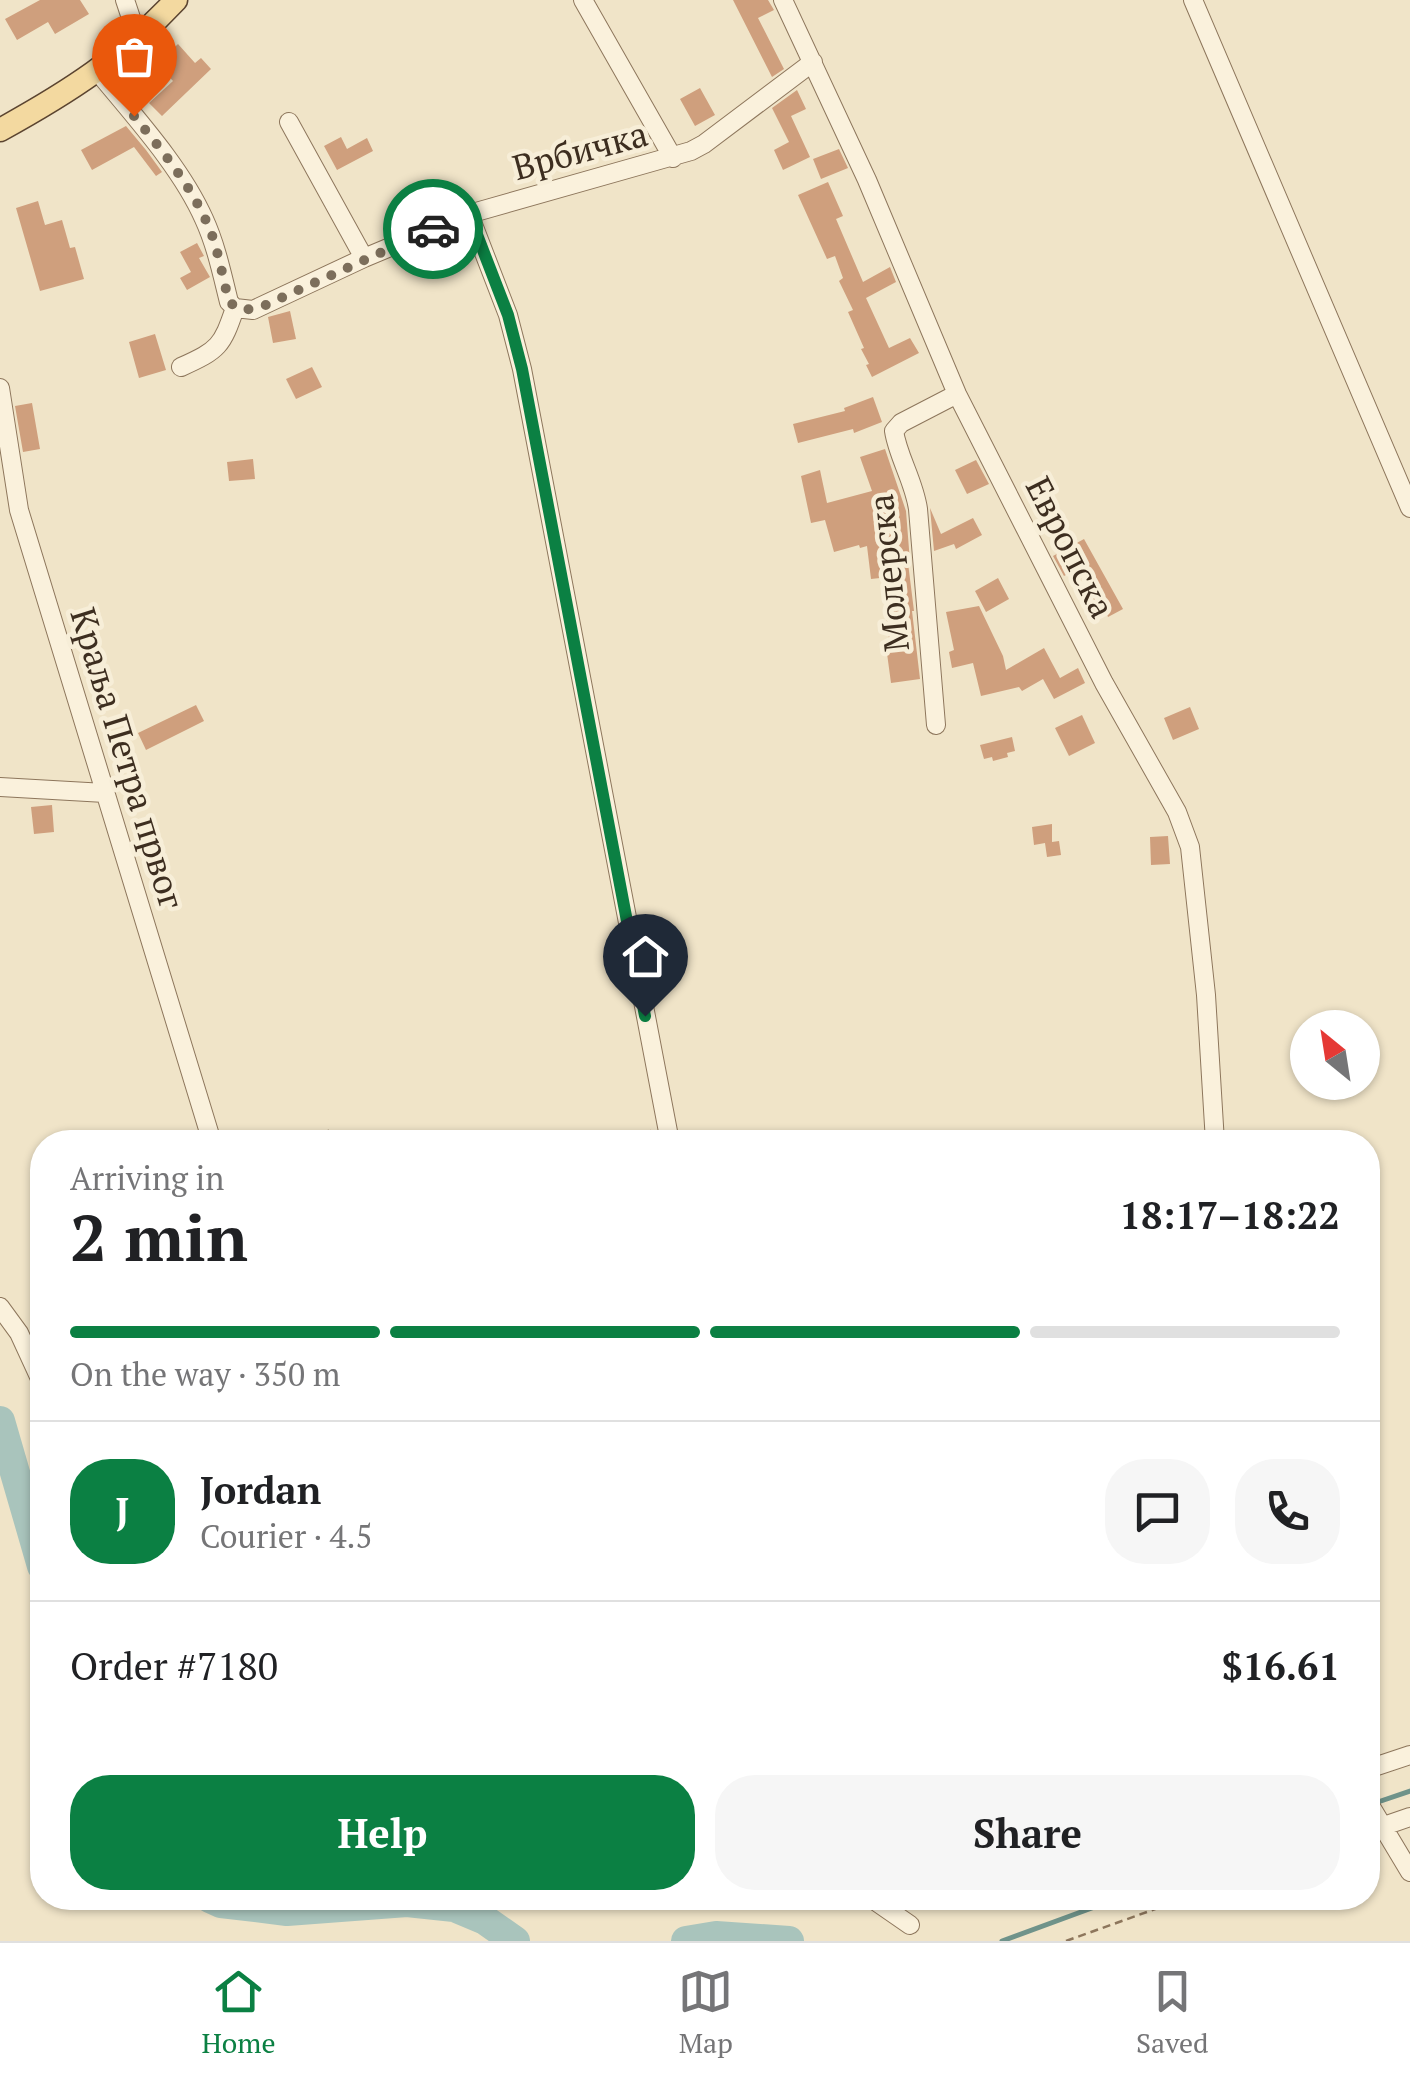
<!DOCTYPE html>
<meta charset="utf-8">
<style>
:root{--surface:#fff;--page:#f6f6f6;--text:#202124;--muted:#757577;--line:#e0e0e0;--accent:#0b8043}
body{margin:0;font-family:"PT Serif",serif;background:var(--page);color:var(--text);height:100vh;display:flex;flex-direction:column;font-size:38px;white-space:nowrap}
*{box-sizing:border-box;margin:0}
p{font-size:32px;color:var(--muted)}
.icon{flex:none;width:55px;height:55px;fill:none;stroke:currentColor;stroke-width:2;stroke-linecap:round;stroke-linejoin:round}
.map{position:relative;flex:1;overflow:hidden}
.drawer{position:absolute;left:30px;top:1130px;width:1350px;height:780px;display:flex;flex-direction:column;background:var(--surface);border-radius:40px;box-shadow:0 2px 8px #0004}
.drawer>*{flex:none}
.needle{width:65px;rotate:330deg}
.tools{position:absolute;left:1290px;top:1010px;display:grid;gap:20px}
.tools a{display:grid;place-items:center;width:90px;height:90px;border-radius:50%;background:var(--surface);box-shadow:0 2px 8px #0004;font-size:50px}
.pin{position:absolute;display:grid;place-items:center;width:85px;height:85px;color:#fff;margin:-102px -42px;border-radius:50% 50% 50% 0;rotate:-45deg;box-shadow:0 0 10px #0007}
.pin .icon{rotate:45deg}
.courier{position:absolute;display:grid;place-items:center;width:100px;height:100px;margin:-50px;border:8px solid #0b8043;border-radius:50%;background:#fff;color:#222;box-shadow:0 2px 12px #0007}
.summary em{font-style:normal;font-weight:700}
.summary div{display:flex;flex-direction:column-reverse}
.summary{display:flex;align-items:center;justify-content:space-between;height:170px;padding:0 40px}
h1{font-size:65px;font-weight:700;line-height:75px}
.bar{display:grid;grid-template-columns:repeat(4,1fr);gap:15px 10px;align-content:center;height:120px;padding:0 40px}
.bar i{height:12px;border-radius:8px;background:var(--line)}
.bar .on{background:var(--accent)}
.bar p{grid-column:span 4}
.line{display:flex;align-items:center;gap:25px;padding:0 40px;border-top:2px solid var(--line)}
.line div{flex:1}
.round{display:grid;place-items:center;flex:none;width:105px;height:105px;border-radius:40px;background:var(--page)}
.primary-button{display:flex;gap:20px;margin-top:auto;padding:20px 40px}
.primary-button a{flex:1;height:115px;border-radius:40px;background:var(--accent);color:#fff;font-size:40px;font-weight:700;line-height:115px;text-align:center}
.primary-button a+a{background:var(--page);color:var(--text)}
.tab-bar{display:flex;justify-content:space-around;align-items:center;height:140px;border-top:2px solid var(--line);background:var(--surface);font-size:28px;color:var(--muted)}
.tab-bar a{display:grid;justify-items:center;gap:5px}
.tab-bar .on{color:var(--accent)}
.map>svg:first-child{display:block}
.lines{fill:none;stroke-linecap:round;stroke-linejoin:round}
.stream{stroke:#6f938a;stroke-width:5}
.river{stroke:#a9c4bc;stroke-width:30}
.building{fill:#cf9f7d}
.minor-casing{stroke:#8d765c;stroke-width:20}
.major-casing{stroke:#5b4430;stroke-width:25}
.path{stroke:#8d765c;stroke-width:2.5;stroke-dasharray:8 5;stroke-linecap:butt}
.minor{stroke:#faf1dc;stroke-width:18}
.major{stroke:#f3d9a0;stroke-width:22}
.done{stroke:#7c6e5b;stroke-width:10;stroke-dasharray:0 18}
.route{stroke:#0b8043;stroke-width:12}
.labels{text-anchor:middle;dominant-baseline:central;stroke-width:9;stroke-linejoin:round;paint-order:stroke}
.street-label{font-size:35px;fill:#3d2e20;stroke:#f7eed8}
</style>
<div class="map">
<svg width="1410" height="1941" viewBox="0 0 1410 1941">
<rect width="100%" height="100%" fill="#f0e4c8"/>
<g class="lines">
<!-- stream -->
<path class="stream" d="M 1375,1803 L 1410,1791
M 1002,1941 L 1119,1898"/>
<!-- river -->
<path class="river" d="M 0,1421 L 42,1566
M 210,1898 L 221,1903 L 287,1911 L 407,1902 L 454,1907 L 485,1920 L 515,1941
M 686,1941 L 716,1936 L 789,1941"/>
</g>
<!-- building -->
<path class="building" d="M 40,0 L 80,0 L 89,14 L 55,34 L 48,22 L 17,40 L 5,19 Z
M 733,0 L 768,0 L 774,10 L 758,18 L 784,69 L 772,77 Z
M 178,44 L 195,63 L 201,58 L 211,69 L 162,116 L 149,103 L 173,81 L 157,64 Z
M 700,88 L 715,115 L 695,126 L 680,99 Z
M 797,90 L 806,109 L 791,116 L 810,157 L 783,170 L 774,150 L 789,142 L 772,108 Z
M 126,126 L 146,150 L 162,172 L 156,176 L 134,147 L 92,170 L 81,150 Z
M 341,137 L 347,149 L 367,138 L 373,151 L 337,170 L 324,146 Z
M 839,149 L 848,168 L 821,179 L 813,159 Z
M 828,182 L 843,216 L 836,219 L 863,282 L 890,267 L 896,282 L 866,298 L 889,348 L 910,338 L 919,353 L 872,377 L 866,365 L 869,364 L 861,349 L 864,348 L 848,312 L 853,310 L 839,281 L 843,278 L 835,256 L 827,259 L 798,195 Z
M 38,201 L 45,225 L 62,220 L 70,248 L 75,247 L 84,279 L 40,291 L 16,208 Z
M 197,243 L 204,256 L 199,258 L 210,277 L 187,290 L 180,278 L 191,272 L 180,252 Z
M 290,311 L 296,339 L 273,343 L 268,317 Z
M 155,334 L 166,370 L 139,378 L 129,342 Z
M 312,367 L 322,387 L 296,399 L 286,379 Z
M 873,397 L 882,422 L 854,433 L 853,429 L 798,443 L 793,424 L 845,411 L 844,408 Z
M 32,403 L 40,449 L 23,452 L 15,406 Z
M 885,449 L 906,511 L 910,562 L 908,563 L 914,611 L 912,611 L 920,679 L 891,683 L 886,646 L 890,646 L 886,619 L 894,617 L 889,577 L 871,579 L 867,546 L 860,548 L 859,545 L 834,552 L 825,520 L 811,523 L 801,476 L 820,470 L 827,503 L 872,491 L 860,457 Z
M 253,459 L 255,479 L 229,481 L 227,462 Z
M 976,460 L 989,484 L 967,494 L 955,470 Z
M 930,508 L 941,534 L 973,518 L 982,535 L 956,549 L 954,544 L 934,551 Z
M 1084,539 L 1123,609 L 1108,617 L 1106,612 L 1092,620 L 1082,600 L 1094,593 L 1079,568 L 1064,576 L 1053,556 Z
M 998,578 L 1009,599 L 986,612 L 975,591 Z
M 979,606 L 1003,656 L 1006,670 L 1044,648 L 1060,678 L 1078,668 L 1085,683 L 1054,699 L 1043,679 L 1022,691 L 1019,687 L 981,696 L 973,663 L 952,668 L 949,652 L 954,650 L 946,612 Z
M 196,705 L 204,721 L 146,750 L 138,733 Z
M 1190,707 L 1199,729 L 1173,740 L 1164,718 Z
M 1082,715 L 1095,743 L 1069,756 L 1055,728 Z
M 1012,737 L 1015,751 L 1007,753 L 1008,757 L 993,761 L 992,757 L 984,759 L 980,745 Z
M 52,805 L 54,832 L 34,834 L 31,807 Z
M 1052,824 L 1052,842 L 1059,841 L 1061,855 L 1047,857 L 1045,843 L 1034,845 L 1032,827 Z
M 1168,836 L 1170,864 L 1151,865 L 1150,837 Z"/>
<g class="lines">
<!-- minor casing -->
<g class="minor-casing">
<path id="minor" d="M 125,0 L 138,39
M 583,0 L 673,158
M 783,0 L 867,180 L 957,394 L 1104,683 L 1177,812 L 1190,847 L 1206,995 L 1215,1142
M 1193,0 L 1410,508
M 98,72 C 134,116 181,167 204,219 C 216,245 222,274 229,302 L 235,308
M 289,122 L 364,258
M 469,214 L 508,315 L 522,369 L 670,1142
M 235,308 L 253,310 L 364,258 L 469,214 L 691,151 L 704,144 L 813,62
M 181,367 C 219,350 222,346 235,308
M 0,388 L 19,510 L 212,1142
M 936,725 L 918,509 C 914,481 898,457 894,431 L 901,423 L 957,394
M 0,787 L 105,793
M 0,1307 L 19,1333 L 42,1383
M 1368,1769 L 1410,1755
M 1368,1802 L 1410,1872
M 1381,1827 L 1410,1817
M 871,1898 L 910,1925"/>
</g>
<!-- major casing -->
<g class="major-casing">
<path id="major" d="M 0,130 C 69,92 122,58 176,0"/>
</g>
<!-- path -->
<path class="path" d="M 297,1142 L 331,1130
M 623,1142 L 651,1131
M 1066,1941 L 1186,1898"/>
<!-- minor -->
<use href="#minor" class="minor"/>
<!-- major -->
<use href="#major" class="major"/>
</g>
<g class="lines">
<!-- done -->
<path class="done" d="M 134,116 C 164,153 199,195 214,241 C 220,261 224,282 229,302 L 241,310 L 259,308 L 433,229"/>
<!-- route -->
<path class="route" d="M 433,229 L 469,214 L 508,315 L 522,369 L 645,1016"/>
</g>
<g class="labels">
<!-- street labels -->
<g class="street-label">
<text transform="translate(580 150) rotate(-15)">Врбичка</text>
<text transform="translate(1071 547) rotate(63)">Европска</text>
<text transform="translate(888 573) rotate(-96)">Молерска</text>
<text transform="translate(128 758) rotate(73)">Краља Петра првог</text>
</g>
</g>
</svg>
<div class="tools">
<a><svg class="needle" viewBox="-14 -14 28 28"><path d="M0-13l5 13h-10z" fill="#e53935"/><path d="M0 13l5-13h-10z" fill="#757577"/></svg></a>
</div>
<div class="pin" style="left:134px;top:116px;background:#ea580c"><svg class="icon" aria-label="bag" viewBox="0 0 24 24"><path d="M5 8h14l-1 12H6zM9 8a3 3 0 0 1 6 0"/></svg></div>
<div class="pin" style="left:645px;top:1016px;background:#1f2937"><svg class="icon" aria-label="home" viewBox="0 0 24 24"><path d="M3 11l9-7 9 7M6 9v11h12V9"/></svg></div>
<div class="courier" style="left:433px;top:229px"><svg class="icon" aria-label="car" viewBox="0 0 24 24"><path d="M5 17H2v-5l4-1 3-4h7l3 4 3 1v5h-3M9 17h6M6 11h13"/><circle cx="7" cy="17" r="2"/><circle cx="17" cy="17" r="2"/></svg></div>
<section class="drawer">
<div class="summary"><div><h1>2 min</h1><p>Arriving in</p></div><em>18:17–18:22</em></div>
<div class="bar"><i class="on"></i><i class="on"></i><i class="on"></i><i></i><p>On the way · 350 m</p></div>
<div class="line" style="height:180px"><b class="round" style="background:var(--accent);color:#fff">J</b><div><b>Jordan</b><p>Courier · 4.5</p></div><a class="round"><svg class="icon" aria-label="chat" viewBox="0 0 24 24"><path d="M4 5h16v11H9l-5 4z"/></svg></a><a class="round"><svg class="icon" aria-label="phone" viewBox="0 0 24 24"><path d="M5 4h4l2 5-3 2q2 4 5 5l2-3 5 2v4C11 20 4 13 5 4z"/></svg></a></div>
<div class="line" style="height:130px"><div>Order #7180</div><b>$16.61</b></div>
<div class="primary-button"><a>Help</a><a>Share</a></div>
</section>
</div>
<nav class="tab-bar">
<a class="on"><svg class="icon" aria-label="home" viewBox="0 0 24 24"><path d="M3 11l9-7 9 7M6 9v11h12V9"/></svg>Home</a>
<a><svg class="icon" aria-label="map" viewBox="0 0 24 24"><path d="M3 6l6-2 6 2 6-2v14l-6 2-6-2-6 2zM9 4v14M15 6v14"/></svg>Map</a>
<a><svg class="icon" aria-label="saved" viewBox="0 0 24 24"><path d="M7 4h10v16l-5-4-5 4z"/></svg>Saved</a>
</nav>
